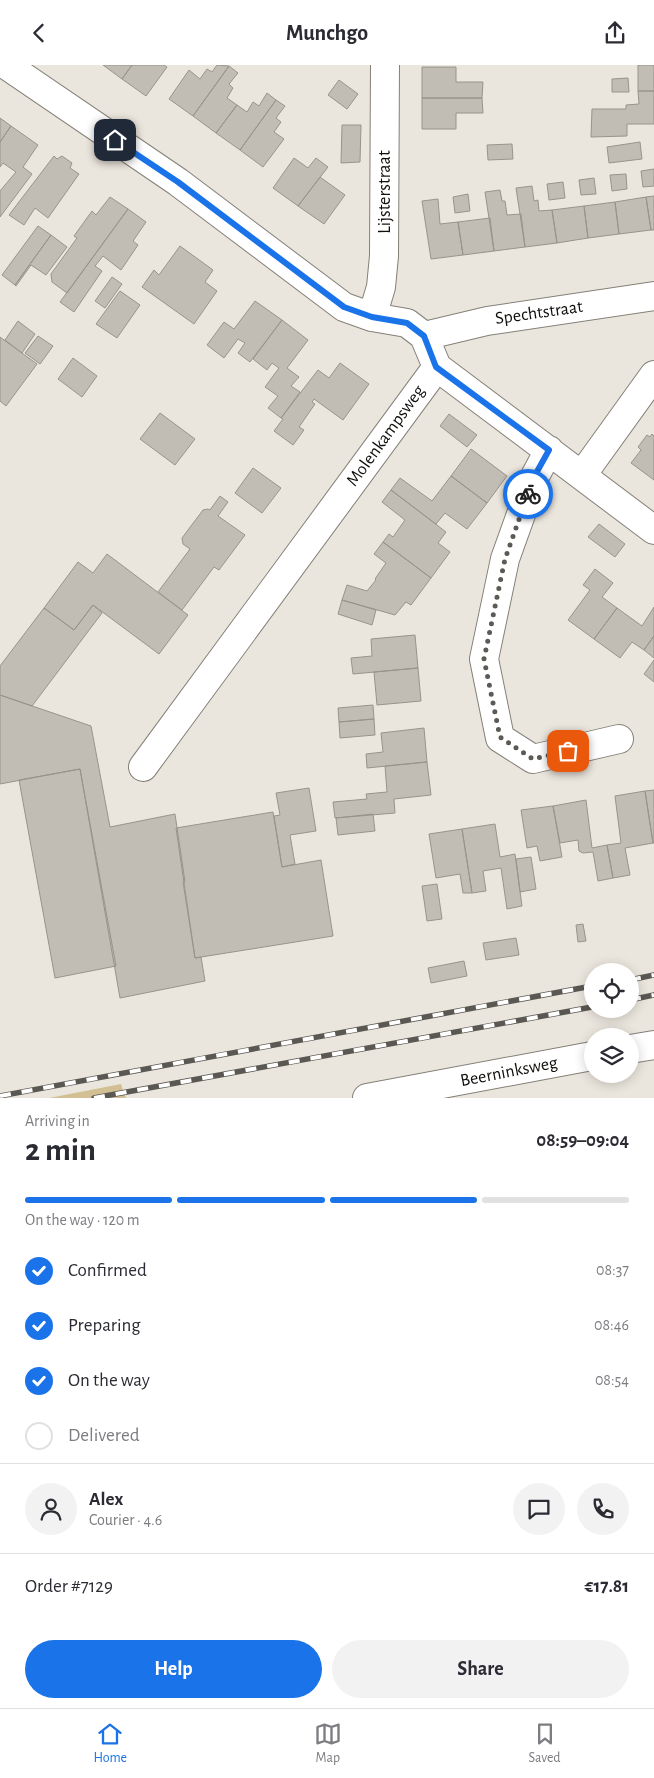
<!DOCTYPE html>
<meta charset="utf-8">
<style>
:root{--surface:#fff;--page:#f2f2f3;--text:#2b2b33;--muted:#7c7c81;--line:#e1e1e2;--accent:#1a73e8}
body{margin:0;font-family:"Alegreya Sans",sans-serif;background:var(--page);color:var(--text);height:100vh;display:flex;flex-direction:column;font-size:19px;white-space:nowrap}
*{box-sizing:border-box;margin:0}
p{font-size:16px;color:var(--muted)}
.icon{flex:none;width:28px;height:28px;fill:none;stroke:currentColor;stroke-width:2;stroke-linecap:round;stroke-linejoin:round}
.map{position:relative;height:1033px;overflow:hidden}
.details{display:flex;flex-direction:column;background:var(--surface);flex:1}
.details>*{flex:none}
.tools{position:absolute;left:584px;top:898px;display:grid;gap:10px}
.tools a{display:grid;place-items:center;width:55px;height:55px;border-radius:50%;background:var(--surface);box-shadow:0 2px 12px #0003;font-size:25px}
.pin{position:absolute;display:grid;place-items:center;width:42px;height:42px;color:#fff;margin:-21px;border-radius:10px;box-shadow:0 2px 8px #0006}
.courier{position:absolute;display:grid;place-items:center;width:50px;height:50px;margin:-25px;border:4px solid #1a73e8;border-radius:50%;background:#fff;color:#222;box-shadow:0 1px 6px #0007}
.summary em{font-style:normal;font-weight:700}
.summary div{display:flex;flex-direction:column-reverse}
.summary{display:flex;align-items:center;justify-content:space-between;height:85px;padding:0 25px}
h1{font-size:32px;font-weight:700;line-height:38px}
.bar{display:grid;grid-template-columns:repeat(4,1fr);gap:8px 5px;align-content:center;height:60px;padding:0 25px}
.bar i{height:6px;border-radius:4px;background:var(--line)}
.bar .selected{background:var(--accent)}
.bar p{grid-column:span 4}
.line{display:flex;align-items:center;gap:12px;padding:0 25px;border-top:1px solid var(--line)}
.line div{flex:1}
.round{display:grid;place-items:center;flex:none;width:52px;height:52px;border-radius:26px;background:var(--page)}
ol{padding:0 25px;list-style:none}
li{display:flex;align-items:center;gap:15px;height:55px}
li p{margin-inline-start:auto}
li .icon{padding:5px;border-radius:50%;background:var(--accent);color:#fff;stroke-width:4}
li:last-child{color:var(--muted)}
li i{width:28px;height:28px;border:2px solid var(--line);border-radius:50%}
.cta{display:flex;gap:10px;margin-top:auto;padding:10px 25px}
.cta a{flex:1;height:58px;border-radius:30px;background:var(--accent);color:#fff;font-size:20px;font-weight:700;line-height:58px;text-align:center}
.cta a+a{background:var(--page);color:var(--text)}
header{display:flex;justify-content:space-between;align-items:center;height:65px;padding:0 25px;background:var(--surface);font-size:22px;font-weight:700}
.dock{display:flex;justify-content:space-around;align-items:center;height:70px;border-top:1px solid var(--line);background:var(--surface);font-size:14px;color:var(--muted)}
.dock a{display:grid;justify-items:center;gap:2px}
.dock .selected{color:var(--accent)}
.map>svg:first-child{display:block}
.green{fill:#d3bf94}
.building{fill:#c1bdb4;stroke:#98948c}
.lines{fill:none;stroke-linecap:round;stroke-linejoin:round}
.street-casing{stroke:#848078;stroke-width:30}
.street{stroke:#fff;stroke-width:28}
.rail-casing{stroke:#5b5853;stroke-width:5.5}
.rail{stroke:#fff;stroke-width:4;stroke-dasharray:11;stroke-linecap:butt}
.done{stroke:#5d5a55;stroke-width:5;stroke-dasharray:0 9}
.route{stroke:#1a73e8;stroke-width:6}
.labels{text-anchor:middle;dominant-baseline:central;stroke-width:4;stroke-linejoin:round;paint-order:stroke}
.street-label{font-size:18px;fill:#110f0c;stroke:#fff}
</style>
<header><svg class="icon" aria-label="back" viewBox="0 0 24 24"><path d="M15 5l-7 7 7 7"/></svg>Munchgo<svg class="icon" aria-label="share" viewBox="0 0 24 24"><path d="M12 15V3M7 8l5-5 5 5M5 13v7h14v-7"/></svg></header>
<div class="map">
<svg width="654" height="1033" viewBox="0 0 654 1033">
<rect width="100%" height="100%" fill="#ebe6dd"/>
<!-- green -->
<path class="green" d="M 121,1019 L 126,1033 L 49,1033 Z"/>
<!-- building -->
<path class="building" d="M 103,0 L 132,0 L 122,14 Z
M 132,0 L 164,0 L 167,2 L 146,31 L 122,14 Z
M 217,0 L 229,1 L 193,51 L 169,34 L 189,5 L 200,14 L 207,4 L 212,7 Z
M 638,0 L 654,0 L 654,26 L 638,26 Z
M 229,1 L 238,8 L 229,19 L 233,23 L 227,33 L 237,40 L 216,68 L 193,51 Z
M 422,2 L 456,2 L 456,17 L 483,17 L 482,33 L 422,33 Z
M 628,13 L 629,27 L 612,27 L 612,14 Z
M 339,15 L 358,29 L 347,44 L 328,30 Z
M 638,26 L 654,26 L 654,59 L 627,59 L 627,71 L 591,72 L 592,44 L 626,44 L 626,40 L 639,39 Z
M 267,28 L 276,35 L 240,85 L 216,68 L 237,40 L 247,47 L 253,37 L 259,41 Z
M 422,33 L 482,33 L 483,48 L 456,48 L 456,64 L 422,64 Z
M 276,35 L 285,41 L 276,53 L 281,57 L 274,67 L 284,74 L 263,102 L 240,85 Z
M 0,53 L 11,61 L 0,77 Z
M 342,60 L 361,60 L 360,97 L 341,98 Z
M 11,61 L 38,80 L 23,102 L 32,109 L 0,152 L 0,126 L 16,107 L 3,98 L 0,102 L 0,77 Z
M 640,77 L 642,94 L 609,98 L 607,82 Z
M 512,79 L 513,94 L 488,95 L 487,80 Z
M 54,91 L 57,94 L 62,91 L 72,98 L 70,103 L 79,109 L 48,153 L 35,143 L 24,160 L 9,150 Z
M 294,93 L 308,103 L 316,93 L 328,102 L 298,141 L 273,123 Z
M 654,104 L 654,121 L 643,122 L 641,106 Z
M 626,109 L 627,124 L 612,126 L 610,110 Z
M 320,112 L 345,130 L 324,159 L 298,141 Z
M 594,113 L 596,129 L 581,130 L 579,115 Z
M 563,117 L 565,133 L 549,135 L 547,119 Z
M 532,121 L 534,136 L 538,135 L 539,146 L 552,145 L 557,178 L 525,182 L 516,123 Z
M 500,125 L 502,136 L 505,136 L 507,150 L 521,149 L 525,182 L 494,186 L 485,127 Z
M 468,129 L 470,146 L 455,148 L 453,132 Z
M 654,131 L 654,165 L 651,165 L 646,132 Z
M 110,132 L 128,144 L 67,228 L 52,217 L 51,209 L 77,173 L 74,171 L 92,146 L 96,150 Z
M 646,132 L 651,165 L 619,169 L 615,137 Z
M 438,134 L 440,159 L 458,157 L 463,190 L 431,194 L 422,136 Z
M 615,137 L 619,169 L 588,173 L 584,141 Z
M 584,141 L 588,173 L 557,178 L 552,145 Z
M 128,144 L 146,157 L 133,176 L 138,180 L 121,205 L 103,191 L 95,201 L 102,206 L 74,247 L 60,237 Z
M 490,153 L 494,186 L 463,190 L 458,157 Z
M 38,161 L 51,170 L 15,220 L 2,210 Z
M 51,170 L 67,182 L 46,210 L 31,200 L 16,221 L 15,220 Z
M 180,181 L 213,205 L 205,217 L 217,226 L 194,259 L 142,222 L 154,205 L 159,210 Z
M 112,212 L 122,219 L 105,243 L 95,236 Z
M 120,226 L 140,240 L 117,273 L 96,259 Z
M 255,236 L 282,255 L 250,297 L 238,288 L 245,278 L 238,274 L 224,293 L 207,280 L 224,257 L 234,264 Z
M 282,255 L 308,275 L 287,303 L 299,312 L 291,321 L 300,327 L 281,353 L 268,343 L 278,331 L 265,322 L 279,303 L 272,298 L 267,305 L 253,294 Z
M 18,256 L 35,269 L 22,288 L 5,275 Z
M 38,271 L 53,281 L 40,299 L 25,288 Z
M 0,272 L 37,299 L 6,341 L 0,336 Z
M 73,293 L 97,311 L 82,332 L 58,314 Z
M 340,298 L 369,319 L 343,355 L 314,334 L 312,337 L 315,339 L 299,362 L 304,365 L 293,380 L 274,366 L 283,354 L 281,353 L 318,305 L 329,313 Z
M 160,348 L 195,374 L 175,400 L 140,374 Z
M 449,349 L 477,370 L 467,382 L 440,361 Z
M 652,369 L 654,371 L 654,415 L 631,398 L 641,385 L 638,382 L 647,370 L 650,372 Z
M 471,384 L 507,411 L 487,438 L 451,411 Z
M 253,403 L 281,423 L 262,448 L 235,428 Z
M 451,411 L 487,438 L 467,464 L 445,448 L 436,459 L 391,425 L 400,413 L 432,436 Z
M 391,425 L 446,467 L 438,478 L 450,487 L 431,513 L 383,477 L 389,469 L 393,472 L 405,455 L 382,437 Z
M 220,431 L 228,437 L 218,451 L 245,470 L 219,505 L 214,502 L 182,545 L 158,527 L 190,484 L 183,479 L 182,473 L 203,445 L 208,444 L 210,445 Z
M 599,459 L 625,479 L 615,492 L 588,472 Z
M 383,477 L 431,513 L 411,540 L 406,537 L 395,550 L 342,535 L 347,520 L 367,526 L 376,515 L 375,514 L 386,498 L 374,489 Z
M 107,489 L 188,550 L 159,589 L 93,540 L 74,565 L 44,543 L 78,497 L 93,508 Z
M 595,504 L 613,518 L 602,532 L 617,543 L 594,574 L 568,555 L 590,525 L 583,520 Z
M 342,535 L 376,545 L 372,560 L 338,549 Z
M 93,540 L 102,548 L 32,641 L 0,630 L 0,601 L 44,543 L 74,565 Z
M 654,542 L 654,571 L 644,585 L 632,577 L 620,593 L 594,574 L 617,543 L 642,561 Z
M 415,570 L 418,603 L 353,609 L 351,593 L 372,591 L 371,574 Z
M 654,571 L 654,593 L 644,585 Z
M 654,595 L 654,617 L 644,609 Z
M 418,603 L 421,636 L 377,640 L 374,607 Z
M 0,630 L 91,661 L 110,762 L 175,749 L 185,817 L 183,817 L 195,893 L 201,892 L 205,916 L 120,933 L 80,704 L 0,719 Z
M 373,640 L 374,654 L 339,657 L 338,643 Z
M 374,654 L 375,670 L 340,673 L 339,657 Z
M 424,663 L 427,697 L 367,703 L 366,689 L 383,687 L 381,668 Z
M 427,697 L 431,730 L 394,734 L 395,748 L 335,753 L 333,737 L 367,734 L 366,729 L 387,727 L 385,701 Z
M 80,704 L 116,901 L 55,913 L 19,715 Z
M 309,723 L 316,766 L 290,770 L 295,799 L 282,802 L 274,751 L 280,750 L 276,728 Z
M 654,725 L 654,778 L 653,778 L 645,726 Z
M 645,726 L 653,778 L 625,783 L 630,810 L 613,813 L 607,780 L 621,778 L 615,731 Z
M 586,735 L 592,783 L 607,780 L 613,813 L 598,816 L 593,787 L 583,788 L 579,786 L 578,775 L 560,778 L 553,741 Z
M 553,741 L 562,792 L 540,796 L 537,781 L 527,783 L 521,745 Z
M 273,747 L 282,802 L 321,795 L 333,871 L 195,893 L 176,763 Z
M 373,749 L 375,766 L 338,770 L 336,753 Z
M 495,759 L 500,792 L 515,789 L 522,841 L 507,844 L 501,803 L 483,806 L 486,826 L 472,828 L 462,764 Z
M 462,764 L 472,828 L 463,828 L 460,809 L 436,813 L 429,769 Z
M 531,792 L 536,824 L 520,827 L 516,794 Z
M 437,819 L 442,854 L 427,856 L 422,821 Z
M 583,859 L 586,876 L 578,877 L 576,860 Z
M 516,873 L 519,890 L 486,895 L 483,878 Z
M 464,896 L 467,911 L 431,918 L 428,903 Z"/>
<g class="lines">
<!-- street casing -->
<g class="street-casing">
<path id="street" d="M 6,0 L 178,117 L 344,242 L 372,252 L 407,258 L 424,271 L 437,302
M 372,252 L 381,222 L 384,191 L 385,0
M 424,271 L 487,256 L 654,231
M 437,302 L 654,465
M 549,385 L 534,413 L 505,494 L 484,594 L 500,673 L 533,694 L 619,674
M 582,410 L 654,310
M 143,702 L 437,302
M 630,984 L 654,980
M 367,1033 L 592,991"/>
</g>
<!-- street -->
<use href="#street" class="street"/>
<!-- rail casing -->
<g class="rail-casing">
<path id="rail" d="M 630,915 L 654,910
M 630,935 L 654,930
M 0,1031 L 592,921
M 94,1033 L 592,942"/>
</g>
<!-- rail -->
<use href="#rail" class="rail"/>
</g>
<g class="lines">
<!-- done -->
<path class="done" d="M 528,429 L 505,494 L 484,594 L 500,672 L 533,694 L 568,686"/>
<!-- route -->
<path class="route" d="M 115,75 L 178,117 L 344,242 L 372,252 L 407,258 L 424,271 L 436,302 L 549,385 L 534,412 L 528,429"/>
</g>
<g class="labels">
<!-- street labels -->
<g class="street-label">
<text transform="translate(385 127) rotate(-90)">Lijsterstraat</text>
<text transform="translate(539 248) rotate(-8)">Spechtstraat</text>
<text transform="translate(386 371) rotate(-54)">Molenkampsweg</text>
<text transform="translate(509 1007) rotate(-11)">Beerninksweg</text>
</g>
</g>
</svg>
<div class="tools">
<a><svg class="icon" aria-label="locate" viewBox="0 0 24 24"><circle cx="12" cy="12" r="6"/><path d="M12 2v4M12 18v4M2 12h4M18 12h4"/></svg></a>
<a><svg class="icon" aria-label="layers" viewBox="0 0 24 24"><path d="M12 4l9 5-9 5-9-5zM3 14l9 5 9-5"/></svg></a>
</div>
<div class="pin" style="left:568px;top:686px;background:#ea580c"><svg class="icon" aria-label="bag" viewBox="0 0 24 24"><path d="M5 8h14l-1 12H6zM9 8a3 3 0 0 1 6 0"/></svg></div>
<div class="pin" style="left:115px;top:75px;background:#1f2937"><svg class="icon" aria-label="home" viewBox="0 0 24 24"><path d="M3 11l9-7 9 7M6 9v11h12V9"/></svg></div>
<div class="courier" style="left:528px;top:429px"><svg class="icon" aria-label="bike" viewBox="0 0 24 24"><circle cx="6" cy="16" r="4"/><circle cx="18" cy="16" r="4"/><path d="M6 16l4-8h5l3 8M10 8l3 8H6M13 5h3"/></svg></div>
</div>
<section class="details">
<div class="summary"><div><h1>2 min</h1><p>Arriving in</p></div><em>08:59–09:04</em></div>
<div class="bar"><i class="selected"></i><i class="selected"></i><i class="selected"></i><i></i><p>On the way · 120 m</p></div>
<ol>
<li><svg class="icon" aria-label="check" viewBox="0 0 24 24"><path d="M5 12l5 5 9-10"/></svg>Confirmed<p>08:37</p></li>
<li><svg class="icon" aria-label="check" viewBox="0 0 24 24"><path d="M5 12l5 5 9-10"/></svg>Preparing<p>08:46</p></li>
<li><svg class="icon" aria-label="check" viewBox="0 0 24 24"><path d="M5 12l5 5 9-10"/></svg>On the way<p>08:54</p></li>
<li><i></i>Delivered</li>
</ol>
<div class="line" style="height:90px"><a class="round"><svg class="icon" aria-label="person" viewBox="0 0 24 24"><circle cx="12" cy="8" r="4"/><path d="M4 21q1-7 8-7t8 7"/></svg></a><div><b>Alex</b><p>Courier · 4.6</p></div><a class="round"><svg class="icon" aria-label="chat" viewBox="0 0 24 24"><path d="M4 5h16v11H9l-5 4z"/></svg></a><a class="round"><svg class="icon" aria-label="phone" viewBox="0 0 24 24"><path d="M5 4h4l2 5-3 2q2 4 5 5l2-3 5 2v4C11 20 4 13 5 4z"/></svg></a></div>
<div class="line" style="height:65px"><div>Order #7129</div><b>€17.81</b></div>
<div class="cta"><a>Help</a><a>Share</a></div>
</section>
<nav class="dock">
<a class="selected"><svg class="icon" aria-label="home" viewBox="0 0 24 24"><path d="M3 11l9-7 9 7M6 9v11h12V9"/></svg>Home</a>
<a><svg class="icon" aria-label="map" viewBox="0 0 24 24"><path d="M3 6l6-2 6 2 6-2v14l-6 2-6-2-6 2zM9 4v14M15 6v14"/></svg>Map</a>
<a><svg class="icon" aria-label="saved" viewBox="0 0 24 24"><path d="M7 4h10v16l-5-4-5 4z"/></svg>Saved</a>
</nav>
